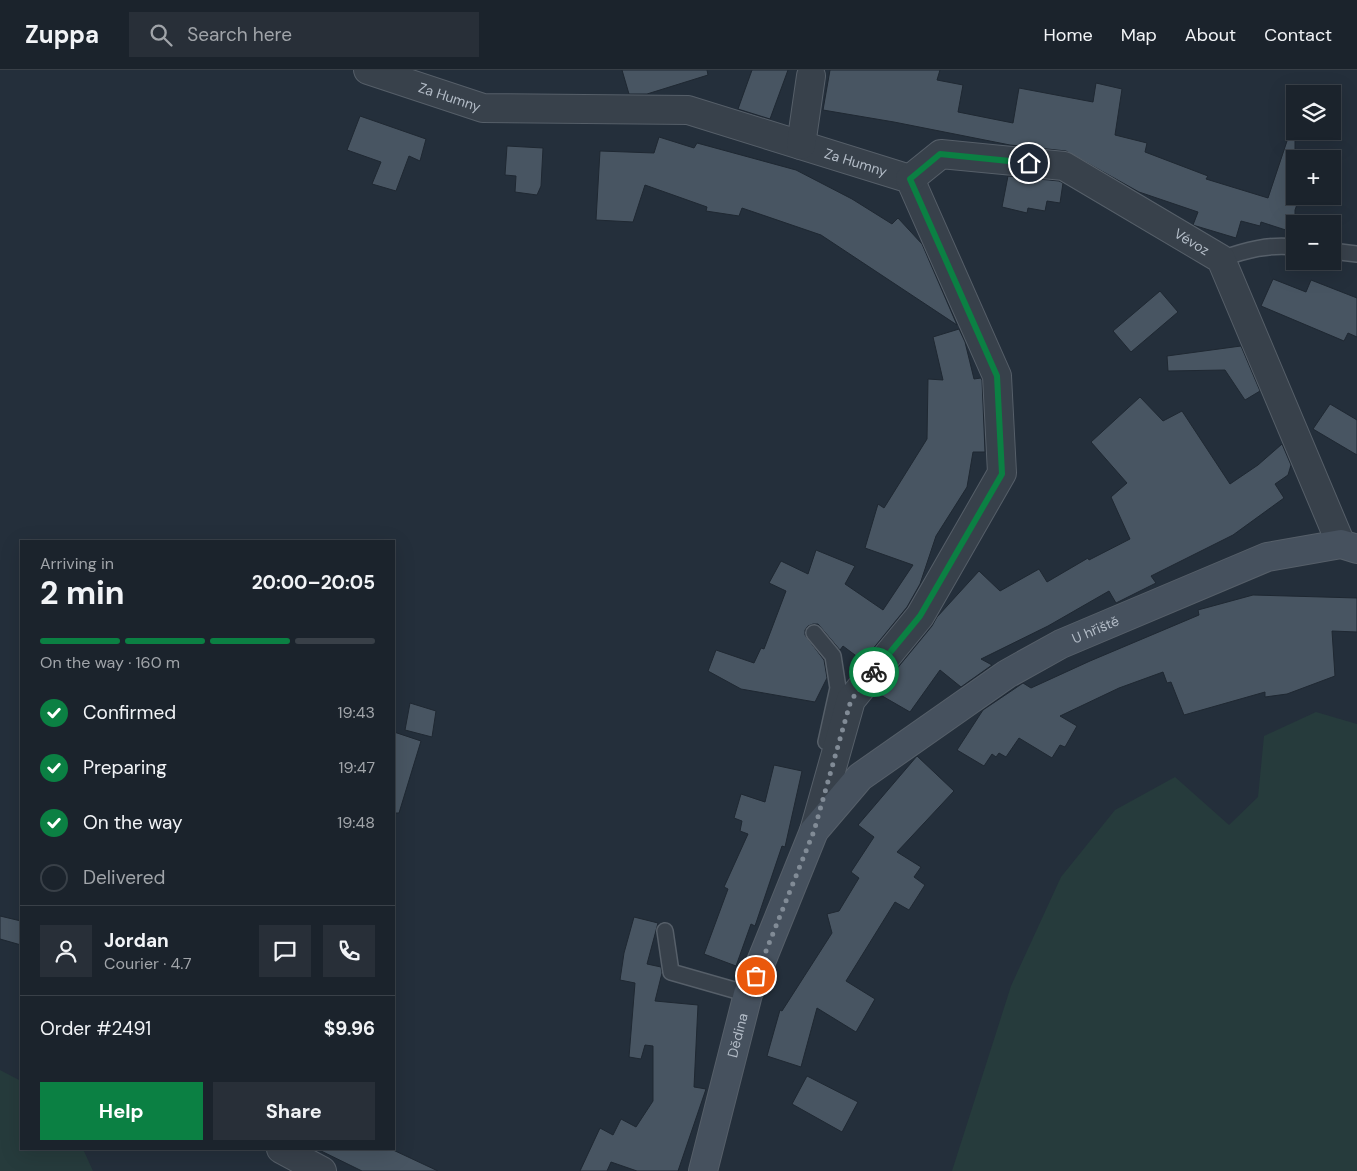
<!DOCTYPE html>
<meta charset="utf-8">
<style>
:root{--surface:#1b232c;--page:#282f38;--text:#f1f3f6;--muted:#a0a4a9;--line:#394048;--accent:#0b8043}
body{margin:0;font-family:"DM Sans",sans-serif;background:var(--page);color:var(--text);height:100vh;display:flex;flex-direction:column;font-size:19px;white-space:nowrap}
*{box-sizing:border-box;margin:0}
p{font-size:16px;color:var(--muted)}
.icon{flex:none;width:28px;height:28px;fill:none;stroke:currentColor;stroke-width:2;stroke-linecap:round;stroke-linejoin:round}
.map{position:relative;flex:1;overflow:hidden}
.panel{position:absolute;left:20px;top:470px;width:375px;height:610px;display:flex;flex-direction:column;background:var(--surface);border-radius:0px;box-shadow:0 5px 20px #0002,0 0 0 1px var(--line)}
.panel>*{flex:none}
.fabs{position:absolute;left:1286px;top:15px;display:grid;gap:10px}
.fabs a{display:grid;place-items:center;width:55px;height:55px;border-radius:0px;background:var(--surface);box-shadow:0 5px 20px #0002,0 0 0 1px var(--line);font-size:25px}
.pin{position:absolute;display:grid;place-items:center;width:42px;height:42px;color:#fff;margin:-21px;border:2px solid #fff;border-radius:50%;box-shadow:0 1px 5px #0007}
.courier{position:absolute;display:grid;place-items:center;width:50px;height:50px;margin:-25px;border:4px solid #0b8043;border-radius:50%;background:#fff;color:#222;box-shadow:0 1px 6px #0007}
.summary em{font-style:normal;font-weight:700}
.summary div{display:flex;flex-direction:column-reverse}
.summary{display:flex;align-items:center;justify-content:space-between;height:85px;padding:0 20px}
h1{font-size:32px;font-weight:700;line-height:38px}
.bar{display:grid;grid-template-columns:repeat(4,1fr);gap:8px 5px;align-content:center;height:60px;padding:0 20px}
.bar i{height:6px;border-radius:4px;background:var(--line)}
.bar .on{background:var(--accent)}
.bar p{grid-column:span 4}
.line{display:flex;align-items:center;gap:12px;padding:0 20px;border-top:1px solid var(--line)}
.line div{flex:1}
.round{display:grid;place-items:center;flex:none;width:52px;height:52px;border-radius:0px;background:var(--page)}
ol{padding:0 20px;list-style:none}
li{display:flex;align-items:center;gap:15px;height:55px}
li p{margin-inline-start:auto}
li .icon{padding:5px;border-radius:50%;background:var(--accent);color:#fff;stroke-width:4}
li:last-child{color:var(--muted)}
li i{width:28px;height:28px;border:2px solid var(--line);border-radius:50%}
.primary-button{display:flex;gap:10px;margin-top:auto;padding:10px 20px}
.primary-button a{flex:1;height:58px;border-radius:0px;background:var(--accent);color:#fff;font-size:20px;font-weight:700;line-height:58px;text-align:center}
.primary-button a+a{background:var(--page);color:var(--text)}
header{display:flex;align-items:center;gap:30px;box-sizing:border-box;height:70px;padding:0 25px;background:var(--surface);border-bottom:1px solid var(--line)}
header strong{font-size:24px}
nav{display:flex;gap:28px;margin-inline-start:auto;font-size:18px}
.search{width:350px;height:45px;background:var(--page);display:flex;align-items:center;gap:12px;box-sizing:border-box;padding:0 18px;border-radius:0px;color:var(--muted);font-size:19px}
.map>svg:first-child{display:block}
.green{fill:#263b3c}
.building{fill:#485562;stroke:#1f2832}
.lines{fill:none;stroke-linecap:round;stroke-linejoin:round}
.lane-casing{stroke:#565f69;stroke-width:18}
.street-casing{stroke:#565f69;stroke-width:30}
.secondary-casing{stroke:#565f69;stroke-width:30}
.lane{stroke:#38414b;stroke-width:15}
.street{stroke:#38414b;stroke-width:28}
.secondary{stroke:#46515e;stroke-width:28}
.done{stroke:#818b96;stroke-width:5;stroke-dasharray:0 9}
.route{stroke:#0b8043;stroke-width:6}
.labels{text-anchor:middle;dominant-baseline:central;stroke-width:4.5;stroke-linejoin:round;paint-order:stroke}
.street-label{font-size:14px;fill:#b3bcc7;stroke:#1d2630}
</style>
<header>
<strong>Zuppa</strong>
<div class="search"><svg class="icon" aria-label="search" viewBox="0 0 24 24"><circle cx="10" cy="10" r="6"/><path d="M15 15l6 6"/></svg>Search here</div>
<nav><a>Home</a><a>Map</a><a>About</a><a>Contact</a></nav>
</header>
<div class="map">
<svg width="1357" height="1101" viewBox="0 0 1357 1101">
<rect width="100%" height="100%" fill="#242f3b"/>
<!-- green -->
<path class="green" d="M 1316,642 L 1357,654 L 1357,1101 L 952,1101 L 1011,916 L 1061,807 L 1115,740 L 1175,707 L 1229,755 L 1258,727 L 1264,666 Z
M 0,1000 L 21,1011 L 21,1079 L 83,1079 L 93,1101 L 0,1101 Z"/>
<!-- building -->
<path class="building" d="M 622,0 L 707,0 L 708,5 L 647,24 L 629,24 Z
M 752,0 L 788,0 L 770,49 L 738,39 Z
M 830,0 L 940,0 L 937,10 L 963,15 L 958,42 L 1013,53 L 1019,18 L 1093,32 L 1096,13 L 1122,19 L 1115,65 L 1147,73 L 1145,82 L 1208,106 L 1206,109 L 1268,128 L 1291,59 L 1295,59 L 1295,126 L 1300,126 L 1295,140 L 1295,163 L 1261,152 L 1260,156 L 1241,151 L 1236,168 L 1196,156 L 1193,155 L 1198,142 L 1139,122 L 1066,81 L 1010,75 L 894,52 L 823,40 Z
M 360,46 L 426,69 L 420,91 L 409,86 L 396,121 L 372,114 L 381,92 L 347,80 Z
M 659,67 L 694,78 L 697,73 L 796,100 L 852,129 L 892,154 L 898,148 L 922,174 L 957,255 L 821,165 L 742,138 L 739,146 L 706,141 L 707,137 L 645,115 L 633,152 L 596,150 L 600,81 L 654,83 Z
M 507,76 L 543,78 L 541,116 L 537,125 L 515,122 L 516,106 L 505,105 Z
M 1008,106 L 1059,111 L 1063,113 L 1060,133 L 1047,131 L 1045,141 L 1028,138 L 1027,143 L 1002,137 Z
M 1273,209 L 1306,222 L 1311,210 L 1357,228 L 1357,267 L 1348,263 L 1344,271 L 1261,236 Z
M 1160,221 L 1178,242 L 1131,282 L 1113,261 Z
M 959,259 L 965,272 L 974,309 L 981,308 L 982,310 L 985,382 L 973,382 L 967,417 L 936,466 L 920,514 L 907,537 L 863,591 L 843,576 L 840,580 L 818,554 L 813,554 L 808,556 L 805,560 L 805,565 L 824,590 L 827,608 L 815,632 L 741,619 L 708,601 L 716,580 L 754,593 L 761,578 L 764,579 L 786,521 L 769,513 L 781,491 L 808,504 L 816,480 L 855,496 L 845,514 L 883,540 L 913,495 L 865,478 L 878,434 L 884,438 L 927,369 L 928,309 L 943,310 L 933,267 Z
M 1241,276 L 1260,321 L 1245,330 L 1225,300 L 1168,301 L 1167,286 Z
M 1140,327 L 1163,351 L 1182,341 L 1230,414 L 1258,395 L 1282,374 L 1291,395 L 1288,405 L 1275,414 L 1284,428 L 1233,465 L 1151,506 L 1156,513 L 1116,533 L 1109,521 L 1048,556 L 981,589 L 992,595 L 961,617 L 940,600 L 910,642 L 877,623 L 932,556 L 937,547 L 979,501 L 1000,521 L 1039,499 L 1047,512 L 1088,488 L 1089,490 L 1130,469 L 1111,427 L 1127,413 L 1091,372 Z
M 1330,334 L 1357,350 L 1357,385 L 1313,359 Z
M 1253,525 L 1357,528 L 1357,562 L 1332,561 L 1335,606 L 1287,624 L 1265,627 L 1265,622 L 1184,645 L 1171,612 L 1167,613 L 1163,602 L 1119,618 L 1060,646 L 1077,656 L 1065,677 L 1060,675 L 1052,688 L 1019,668 L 1006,687 L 999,683 L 996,687 L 992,684 L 984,696 L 957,680 L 983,640 L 1023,613 L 1031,618 L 1090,591 L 1199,545 L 1198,540 Z
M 410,633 L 436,641 L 432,667 L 405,660 Z
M 394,662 L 421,671 L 399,743 L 394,743 Z
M 917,686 L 954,721 L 897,782 L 921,797 L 914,807 L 925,815 L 909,840 L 895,832 L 846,911 L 875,929 L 856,962 L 817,938 L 801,997 L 767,986 L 780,940 L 782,941 L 832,863 L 827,844 L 839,841 L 859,808 L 851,802 L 874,767 L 858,755 Z
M 774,695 L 802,701 L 785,777 L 782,776 L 755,856 L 751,854 L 736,896 L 704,884 L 728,819 L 724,817 L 748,764 L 740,761 L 742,751 L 734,748 L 741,724 L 765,732 Z
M 0,846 L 21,851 L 21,875 L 0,869 Z
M 634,847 L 658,853 L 647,894 L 661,897 L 662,903 L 655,931 L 698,935 L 694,1017 L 706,1019 L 678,1101 L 637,1101 L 611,1092 L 607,1101 L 580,1101 L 600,1058 L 613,1065 L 621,1049 L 636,1057 L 653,1031 L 653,976 L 645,975 L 641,989 L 629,987 L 635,913 L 620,910 L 624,883 Z
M 807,1006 L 858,1032 L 842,1062 L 792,1034 Z
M 317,1079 L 391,1079 L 438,1101 L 362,1101 Z"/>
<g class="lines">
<!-- lane casing -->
<g class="lane-casing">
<path id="lane" d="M 1332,181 L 1357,184
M 1221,189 C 1246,180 1269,174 1295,177
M 814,563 L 833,586 L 838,618 L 826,672
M 665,861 L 671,902 L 748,924"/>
</g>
<!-- street casing -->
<g class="street-casing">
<g id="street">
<path id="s1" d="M 368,0 L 483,38 L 688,40 L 910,109 L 997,306 L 1002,403 L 920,546 L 851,630 L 814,761"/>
<path d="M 801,75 L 811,6"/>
<path id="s2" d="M 910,109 L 941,84 L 1064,96 L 1221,189 L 1341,474"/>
<path d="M 281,1079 L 322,1101"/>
</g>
</g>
<!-- secondary casing -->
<g class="secondary-casing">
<g id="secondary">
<path id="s3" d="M 703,1101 L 748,924 L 814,761 L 860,707 L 1007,604 L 1061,574 L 1267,487 L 1341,474 L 1357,479"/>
</g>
</g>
<!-- lane -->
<use href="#lane" class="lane"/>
<!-- street -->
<use href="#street" class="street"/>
<!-- secondary -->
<use href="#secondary" class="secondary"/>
</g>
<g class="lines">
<!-- done -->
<path class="done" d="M 756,906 L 814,761 L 851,630 L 874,602"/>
<!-- route -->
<path class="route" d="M 874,602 L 920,546 L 1002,404 L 997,306 L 910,109 L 940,84 L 1029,93"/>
</g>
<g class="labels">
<!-- street labels -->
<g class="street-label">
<text stroke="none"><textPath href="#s1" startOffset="86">Za Humny</textPath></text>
<text stroke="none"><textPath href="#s1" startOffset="502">Za Humny</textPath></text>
<text stroke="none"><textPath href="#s2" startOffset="312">Vévoz</textPath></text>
<text stroke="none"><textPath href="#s3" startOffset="708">U hřiště</textPath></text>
<text stroke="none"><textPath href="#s3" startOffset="140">Dědina</textPath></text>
</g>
</g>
</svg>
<div class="fabs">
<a><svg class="icon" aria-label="layers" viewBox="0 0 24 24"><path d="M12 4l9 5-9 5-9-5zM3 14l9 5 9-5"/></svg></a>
<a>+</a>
<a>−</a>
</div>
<div class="pin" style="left:756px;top:906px;background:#ea580c"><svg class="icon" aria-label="bag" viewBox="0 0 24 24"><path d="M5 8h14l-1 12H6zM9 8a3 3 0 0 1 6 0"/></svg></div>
<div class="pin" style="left:1029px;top:93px;background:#1f2937"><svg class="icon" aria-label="home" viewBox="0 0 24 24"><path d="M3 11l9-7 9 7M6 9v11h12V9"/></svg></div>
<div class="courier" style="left:874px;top:602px"><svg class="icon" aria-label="bike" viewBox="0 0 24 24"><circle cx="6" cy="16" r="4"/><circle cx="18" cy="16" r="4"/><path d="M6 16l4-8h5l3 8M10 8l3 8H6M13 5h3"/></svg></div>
<section class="panel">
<div class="summary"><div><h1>2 min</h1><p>Arriving in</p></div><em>20:00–20:05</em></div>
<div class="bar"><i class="on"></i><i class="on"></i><i class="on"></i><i></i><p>On the way · 160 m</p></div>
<ol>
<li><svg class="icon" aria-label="check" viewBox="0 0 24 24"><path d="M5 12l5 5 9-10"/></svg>Confirmed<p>19:43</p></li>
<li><svg class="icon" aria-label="check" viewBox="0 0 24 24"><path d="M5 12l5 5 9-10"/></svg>Preparing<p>19:47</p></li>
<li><svg class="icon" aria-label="check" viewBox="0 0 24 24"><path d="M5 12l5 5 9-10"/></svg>On the way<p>19:48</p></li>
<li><i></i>Delivered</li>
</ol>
<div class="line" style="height:90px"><a class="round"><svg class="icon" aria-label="person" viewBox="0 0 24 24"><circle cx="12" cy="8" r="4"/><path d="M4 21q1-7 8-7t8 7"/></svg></a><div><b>Jordan</b><p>Courier · 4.7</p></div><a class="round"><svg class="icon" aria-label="chat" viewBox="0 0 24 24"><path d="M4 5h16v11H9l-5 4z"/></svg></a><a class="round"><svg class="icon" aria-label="phone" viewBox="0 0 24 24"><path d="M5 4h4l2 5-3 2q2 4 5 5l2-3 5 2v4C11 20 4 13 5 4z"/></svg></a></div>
<div class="line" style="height:65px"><div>Order #2491</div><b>$9.96</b></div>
<div class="primary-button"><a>Help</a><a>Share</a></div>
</section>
</div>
